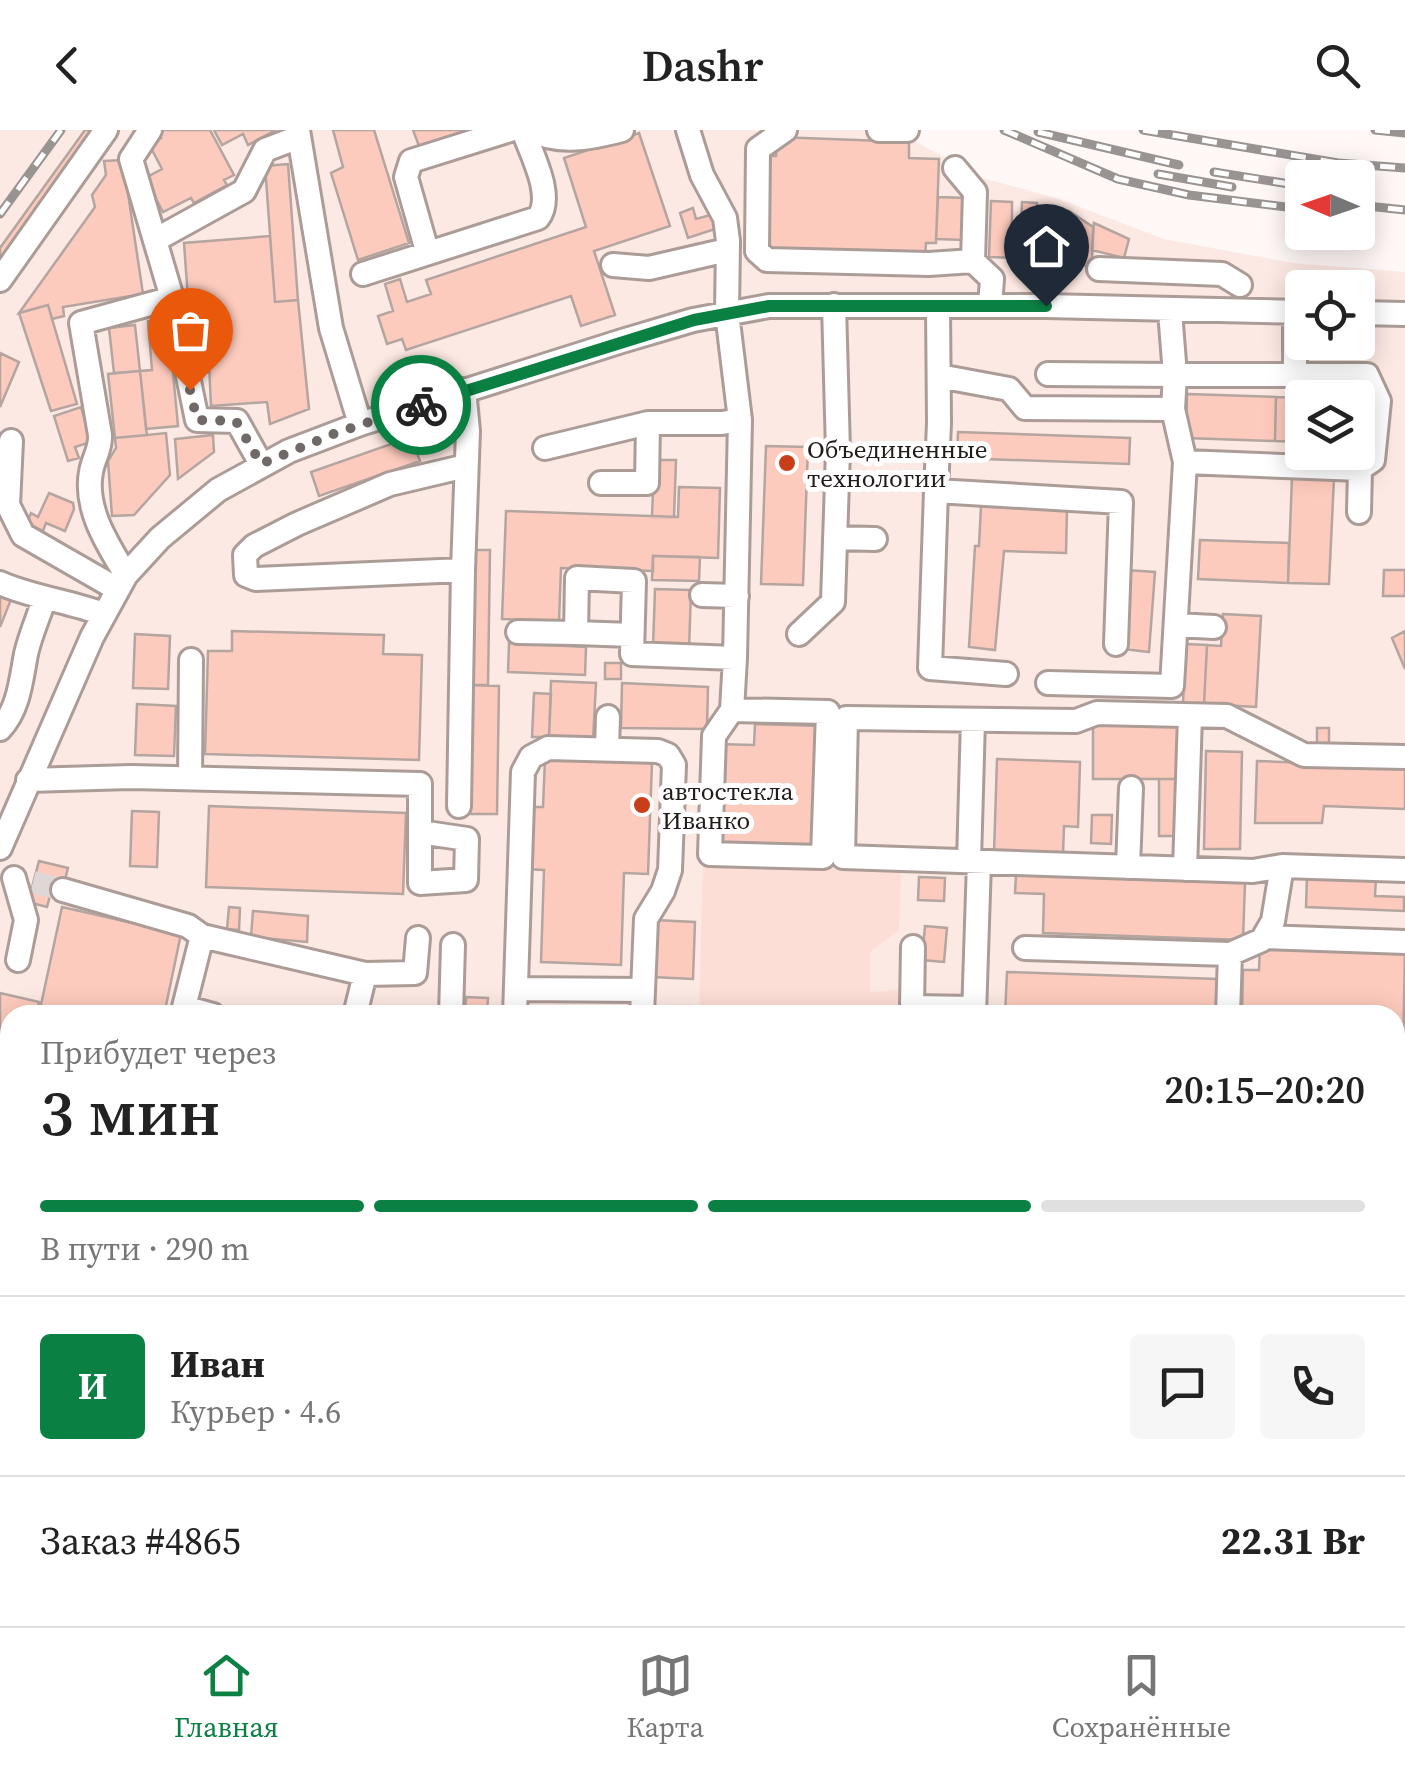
<!DOCTYPE html>
<html lang="ru">
<meta charset="utf-8">
<style>
:root{--surface:#fff;--page:#f6f6f6;--text:#222;--muted:#767676;--line:#e0e0e0;--accent:#0b8043}
body{margin:0;font-family:"Source Serif 4",serif;background:var(--page);color:var(--text);height:100vh;display:flex;flex-direction:column;font-size:38px;white-space:nowrap}
*{box-sizing:border-box;margin:0}
p{font-size:32px;color:var(--muted)}
.icon{flex:none;width:55px;height:55px;fill:none;stroke:currentColor;stroke-width:2;stroke-linecap:round;stroke-linejoin:round}
.map{position:relative;flex:1;overflow:hidden}
.drawer{position:absolute;left:0px;top:875px;width:1405px;height:622px;display:flex;flex-direction:column;background:var(--surface);border-radius:30px 30px 0 0;box-shadow:0 5px 25px #0003}
.drawer>*{flex:none}
.needle{width:65px;rotate:272deg}
.controls{position:absolute;left:1285px;top:30px;display:grid;gap:20px}
.controls a{display:grid;place-items:center;width:90px;height:90px;border-radius:10px;background:var(--surface);box-shadow:0 5px 25px #0003;font-size:50px}
.pin{position:absolute;display:grid;place-items:center;width:85px;height:85px;color:#fff;margin:-102px -42px;border-radius:50% 50% 50% 0;rotate:-45deg;box-shadow:0 0 10px #0007}
.pin .icon{rotate:45deg}
.courier{position:absolute;display:grid;place-items:center;width:100px;height:100px;margin:-50px;border:8px solid #0b8043;border-radius:50%;background:#fff;color:#222;box-shadow:0 2px 12px #0007}
.head em{font-style:normal;font-weight:600}
.head div{display:flex;flex-direction:column-reverse}
.head{display:flex;align-items:center;justify-content:space-between;height:170px;padding:0 40px}
h1{font-size:65px;font-weight:600;line-height:75px}
.bar{display:grid;grid-template-columns:repeat(4,1fr);gap:15px 10px;align-content:center;height:120px;padding:0 40px}
.bar i{height:12px;border-radius:8px;background:var(--line)}
.bar .on{background:var(--accent)}
.bar p{grid-column:span 4}
.line{display:flex;align-items:center;gap:25px;padding:0 40px;border-top:2px solid var(--line)}
.line div{flex:1}
.round{display:grid;place-items:center;flex:none;width:105px;height:105px;border-radius:10px;background:var(--page)}
header{display:flex;justify-content:space-between;align-items:center;height:130px;padding:0 40px;background:var(--surface);font-size:45px;font-weight:600}
.tabs{display:flex;justify-content:space-around;align-items:center;height:140px;border-top:2px solid var(--line);background:var(--surface);font-size:28px;color:var(--muted)}
.tabs a{display:grid;justify-items:center;gap:5px}
.tabs .on{color:var(--accent)}
.map>svg:first-child{display:block}
.built{fill:#fde9e3;fill-rule:evenodd}
.green{fill:#fdded6}
.water{fill:#dda191}
.building{fill:#fdcbbd;stroke:#b4a5a1;stroke-width:2.5}
.lines{fill:none;stroke-linecap:round;stroke-linejoin:round}
.minor-tunnel{stroke:#ded7d5;stroke-width:22;stroke-dasharray:22 11;stroke-linecap:butt}
.minor-casing{stroke:#ac9c98;stroke-width:28}
.major-casing{stroke:#906154;stroke-width:32}
.minor{stroke:#fff;stroke-width:22}
.major{stroke:#e0b6ac;stroke-width:28}
.rail-casing{stroke:#999391;stroke-width:9}
.rail{stroke:#fff;stroke-width:5;stroke-dasharray:15;stroke-linecap:butt}
.done{stroke:#6f6967;stroke-width:10;stroke-dasharray:0 18}
.route{stroke:#0b8043;stroke-width:12}
.poi-dot{fill:#c83e19;stroke:#fff;stroke-width:4}
.labels{text-anchor:middle;dominant-baseline:central;stroke-width:10;stroke-linejoin:round;paint-order:stroke}
.poi-label{font-size:25px;fill:#211c1a;stroke:#fff;text-anchor:start}
</style>
<header><svg class="icon" aria-label="back" viewBox="0 0 24 24"><path d="M15 5l-7 7 7 7"/></svg>Dashr<svg class="icon" aria-label="search" viewBox="0 0 24 24"><circle cx="10" cy="10" r="6"/><path d="M15 15l6 6"/></svg></header>
<div class="map">
<svg width="1405" height="1496" viewBox="0 0 1405 1496">
<rect width="100%" height="100%" fill="#fff8f6"/>
<!-- built -->
<path class="built" d="M 0,0 L 894,0 L 983,48 L 1059,69 L 1164,109 L 1293,133 L 1405,142 L 1405,1496 L 0,1496 ZM 1302,158 L 1358,158 L 1358,212 L 1302,212 ZM 1302,268 L 1358,268 L 1358,322 L 1302,322 ZM 10,885 L 1395,885 L 1395,1488 L 10,1488 Z"/>
<!-- green -->
<path class="green" d="M 703,732 L 901,738 L 899,800 L 870,822 L 870,862 L 900,860 L 898,885 L 699,885 Z"/>
<!-- water -->
<path class="water" d="M 10,1133 L 10,1488 L 525,1488 L 529,1496 L 0,1496 L 0,1134 Z"/>
<!-- building -->
<path class="building" d="M 85,0 L 102,0 L 0,144 L 0,118 Z
M 161,0 L 210,0 L 234,45 L 224,50 L 227,55 L 194,73 L 191,68 L 163,82 L 145,48 L 162,39 L 149,14 L 161,8 L 158,2 Z
M 214,0 L 276,0 L 248,15 L 243,4 L 222,15 Z
M 333,0 L 374,0 L 409,113 L 358,130 L 331,43 L 343,37 Z
M 413,0 L 491,0 L 422,24 Z
M 639,3 L 670,96 L 594,121 L 615,185 L 581,196 L 571,166 L 406,220 L 402,209 L 387,214 L 378,186 L 393,181 L 385,154 L 400,149 L 407,172 L 431,164 L 426,150 L 586,97 L 564,28 Z
M 777,7 L 909,12 L 909,28 L 939,29 L 936,113 L 926,113 L 925,126 L 760,121 L 763,26 L 776,26 Z
M 123,30 L 143,164 L 63,177 L 64,186 L 52,189 L 48,175 L 19,183 L 95,77 L 92,65 L 106,45 L 104,31 Z
M 288,34 L 298,170 L 275,172 L 265,36 Z
M 938,67 L 966,68 L 965,110 L 936,109 Z
M 991,71 L 1012,72 L 1012,95 L 1021,95 L 1022,72 L 1037,73 L 1037,82 L 1052,82 L 1051,129 L 1044,129 L 1044,143 L 1019,142 L 1019,128 L 989,127 Z
M 693,78 L 696,89 L 714,84 L 718,98 L 688,108 L 680,83 Z
M 1053,79 L 1069,81 L 1093,97 L 1092,136 L 1051,135 Z
M 1094,93 L 1129,109 L 1124,128 L 1092,120 Z
M 270,106 L 275,172 L 298,170 L 309,279 L 270,294 L 267,272 L 211,276 L 209,234 L 199,235 L 197,195 L 190,197 L 184,113 Z
M 48,175 L 77,274 L 51,281 L 19,183 Z
M 168,189 L 178,296 L 146,299 L 140,241 L 152,240 L 148,191 Z
M 135,195 L 140,241 L 114,243 L 109,198 Z
M 0,223 L 19,232 L 0,277 Z
M 140,241 L 147,305 L 115,308 L 108,244 Z
M 1187,264 L 1276,267 L 1275,311 L 1186,308 Z
M 1276,267 L 1302,268 L 1302,312 L 1275,311 Z
M 1358,270 L 1363,270 L 1362,314 L 1358,314 Z
M 81,277 L 91,312 L 75,317 L 79,328 L 68,331 L 54,286 Z
M 958,302 L 1130,308 L 1129,334 L 957,328 Z
M 166,303 L 170,345 L 134,385 L 112,386 L 108,331 L 116,318 L 115,308 Z
M 213,305 L 214,322 L 178,349 L 175,309 Z
M 411,307 L 420,331 L 319,366 L 311,342 Z
M 766,316 L 808,317 L 803,455 L 761,454 Z
M 654,330 L 676,330 L 674,387 L 652,387 Z
M 1292,347 L 1334,348 L 1329,454 L 1288,453 Z
M 679,357 L 720,358 L 718,428 L 653,426 L 653,441 L 561,438 L 559,491 L 502,489 L 506,381 L 678,387 Z
M 49,363 L 73,373 L 74,379 L 65,401 L 46,393 L 43,401 L 27,393 L 31,383 L 38,387 Z
M 981,376 L 1067,379 L 1066,423 L 1004,421 L 995,520 L 969,517 L 975,416 L 979,416 Z
M 1200,410 L 1289,413 L 1288,453 L 1198,449 Z
M 469,420 L 490,420 L 488,555 L 466,555 Z
M 653,426 L 700,427 L 699,451 L 652,450 Z
M 1126,440 L 1155,442 L 1149,522 L 1123,519 Z
M 1384,440 L 1405,440 L 1405,466 L 1383,466 Z
M 655,459 L 691,460 L 689,520 L 653,518 Z
M 0,462 L 12,467 L 0,497 Z
M 1223,484 L 1261,486 L 1256,577 L 1204,574 L 1207,515 L 1221,516 Z
M 232,501 L 384,505 L 383,524 L 422,525 L 419,630 L 205,624 L 208,521 L 232,521 Z
M 1405,501 L 1405,539 L 1392,508 Z
M 135,504 L 170,506 L 168,559 L 133,558 Z
M 509,513 L 586,517 L 585,545 L 508,542 Z
M 1186,514 L 1207,515 L 1204,574 L 1183,573 Z
M 605,533 L 621,533 L 621,549 L 605,549 Z
M 551,551 L 596,553 L 593,610 L 549,607 Z
M 622,553 L 708,557 L 707,599 L 621,598 Z
M 466,555 L 499,556 L 497,684 L 464,684 Z
M 534,563 L 551,564 L 549,607 L 532,607 Z
M 137,574 L 176,576 L 174,626 L 135,625 Z
M 755,594 L 822,596 L 818,718 L 715,715 L 718,614 L 754,615 Z
M 1093,595 L 1185,595 L 1185,649 L 1093,649 Z
M 1317,598 L 1329,598 L 1329,618 L 1317,618 Z
M 1206,621 L 1242,622 L 1240,719 L 1204,719 Z
M 545,629 L 652,632 L 648,744 L 624,743 L 621,835 L 541,832 L 544,740 L 523,739 L 525,677 L 543,677 Z
M 997,629 L 1080,632 L 1078,697 L 1064,696 L 1063,725 L 994,723 Z
M 1257,631 L 1405,637 L 1405,679 L 1324,676 L 1322,693 L 1255,693 Z
M 1159,649 L 1185,649 L 1186,706 L 1159,706 Z
M 209,676 L 406,683 L 403,764 L 206,757 Z
M 132,681 L 159,682 L 157,737 L 130,736 Z
M 1092,685 L 1112,685 L 1111,714 L 1091,713 Z
M 39,731 L 68,738 L 61,765 L 51,762 L 47,777 L 28,772 Z
M 1016,745 L 1245,753 L 1243,810 L 1043,803 L 1044,764 L 1015,763 Z
M 1307,746 L 1376,748 L 1375,766 L 1404,767 L 1404,781 L 1306,777 Z
M 919,747 L 945,748 L 944,771 L 918,770 Z
M 62,777 L 181,804 L 164,885 L 39,884 Z
M 229,777 L 240,778 L 239,800 L 227,799 Z
M 253,781 L 308,786 L 307,812 L 251,807 Z
M 655,790 L 695,792 L 693,849 L 653,847 Z
M 925,796 L 947,798 L 944,832 L 922,830 Z
M 1260,814 L 1405,819 L 1403,927 L 1395,926 L 1395,885 L 1242,885 L 1243,840 L 1259,840 Z
M 1007,842 L 1218,849 L 1220,885 L 1005,885 Z
M 0,863 L 39,872 L 36,885 L 10,885 L 10,948 L 0,946 Z
M 466,867 L 488,868 L 487,885 L 465,885 Z
M 541,881 L 618,883 L 618,885 L 541,885 Z
M 1395,974 L 1405,975 L 1405,1060 L 1395,1060 Z
M 1395,1199 L 1405,1199 L 1405,1235 L 1395,1234 Z
M 1395,1334 L 1405,1334 L 1405,1357 L 1395,1357 Z
M 1395,1376 L 1405,1376 L 1405,1393 L 1395,1393 Z
M 746,1488 L 862,1488 L 864,1491 L 854,1496 L 751,1496 Z
M 1271,1488 L 1296,1488 L 1296,1496 L 1270,1496 Z"/>
<g class="lines">
<!-- minor-tunnel -->
<path class="minor-tunnel" d="M 33,752 L 63,760"/>
<!-- minor casing -->
<g class="minor-casing">
<path id="minor" d="M 298,0 L 331,198 L 360,294
M 530,0 C 560,15 591,8 622,0
M 785,0 L 758,19 L 757,121 L 767,130 L 929,134 L 973,131
M 879,0 L 907,0
M 955,38 L 975,62 L 973,131 L 992,149 L 990,176
M 157,109 L 244,61 L 265,20 L 299,7
M 427,121 L 406,47 L 411,31 L 510,0
M 613,135 L 649,138 L 727,120
M 1099,139 L 1222,144 L 1240,155
M 363,144 L 538,88 C 555,66 531,24 523,0
M 0,150 L 106,0
M 172,168 L 197,290 L 237,291 L 261,334
M 938,176 L 939,293 L 936,361 L 1121,372 L 1116,514
M 1170,181 L 1175,245 L 1367,245 L 1379,271 L 1373,330 L 1360,339
M 1358,183 L 1405,184
M 1048,244 L 1175,245 L 1173,279 L 1185,332 L 1172,556 L 1048,553
M 1295,245 L 1295,182
M 939,246 L 1009,259 L 1025,278 L 1173,279
M 464,260 L 468,301 L 463,440 L 256,449 L 246,445 L 245,425 L 254,416 L 297,394 L 390,354 L 466,336
M 11,311 L 8,375 L 23,405 L 117,459
M 545,318 L 648,293 L 722,293 L 740,290
M 1185,332 L 1360,339 L 1359,382
M 601,353 L 647,353 L 648,293
M 936,361 L 930,538 L 1006,544
M 835,408 L 875,409
M 126,445 C 108,415 84,379 91,342 C 93,329 101,319 100,305 L 81,193 L 172,168 L 131,29 L 150,0
M 0,453 C 34,468 69,471 103,484
M 702,465 L 737,466
M 1176,495 L 1214,497
M 518,502 L 576,503
M 799,504 L 833,472 L 838,321 L 834,175
M 632,505 L 576,503 L 577,448 L 634,451 L 632,524 L 735,528 L 740,290 L 727,183 L 728,111 L 725,88 L 702,45 L 688,0
M 732,580 L 828,582 L 823,727 L 710,724 L 714,606 L 732,580 L 735,528
M 0,599 C 19,579 21,550 26,524 C 30,506 38,488 44,470
M 607,619 L 608,587
M 190,648 L 191,530
M 28,650 L 131,647 L 420,654 L 420,702 L 467,709 L 466,750 L 420,753 L 420,702
M 459,676 L 463,440
M 0,718 L 92,507 L 126,445 L 160,408 L 218,360 L 289,321 L 360,294 L 622,211 L 693,190 L 769,176 L 1046,176 L 1302,182
M 969,731 L 973,590
M 1282,736 L 1253,741 L 843,727 L 846,588 L 1076,591 L 1097,583 L 1227,586 L 1304,625 L 1405,627
M 1128,737 L 1131,658
M 1185,739 L 1190,586
M 14,748 L 26,790 L 18,830
M 63,760 L 188,796 L 202,806 L 182,885
M 202,806 L 365,844 L 355,885
M 1264,807 L 1405,812
M 1025,818 L 1230,824 L 1262,810 L 1273,791 L 1282,736 L 1405,740
M 365,844 L 415,843 L 418,808
M 516,859 L 643,860
M 184,877 L 213,885
M 912,877 L 913,817
M 451,885 L 453,815
M 515,885 L 523,642 L 531,627 L 548,618 L 658,621 L 668,625 L 674,635 L 670,740 L 663,761 L 646,789 L 642,885
M 911,885 L 912,877 L 974,878
M 974,885 L 979,732
M 1228,885 L 1230,824
M 1395,950 L 1405,950
M 1395,1087 L 1405,1088
M 0,1101 L 10,1101
M 1395,1150 L 1405,1150
M 1395,1277 L 1405,1277
M 1395,1328 L 1405,1329
M 554,1488 L 559,1496
M 730,1488 L 734,1496
M 907,1488 L 914,1496
M 1095,1488 L 1095,1493 L 1198,1496
M 1320,1488 L 1322,1496
M 1048,1496 L 1058,1488
M 1260,1496 L 1260,1488
M 1381,1496 L 1391,1488"/>
</g>
<!-- major casing -->
<g class="major-casing">
<path id="major" d="M 0,1010 L 10,1013
M 639,1488 L 643,1496"/>
</g>
<!-- minor -->
<use href="#minor" class="minor"/>
<!-- major -->
<use href="#major" class="major"/>
<!-- rail casing -->
<g class="rail-casing">
<path id="rail" d="M 1004,0 L 1118,49 L 1189,65 L 1302,79
M 1143,0 L 1338,33 L 1405,38
M 1375,0 L 1405,3
M 1038,2 L 1179,35
M 1214,42 L 1302,56
M 1158,44 L 1232,57
M 1358,75 L 1405,80
M 0,84 L 61,0"/>
</g>
<!-- rail -->
<use href="#rail" class="rail"/>
</g>
<g class="lines">
<!-- done -->
<path class="done" d="M 190,260 L 197,290 L 236,291 L 261,334 L 336,303 L 421,275"/>
<!-- route -->
<path class="route" d="M 421,275 L 694,190 L 769,176 L 1046,176"/>
</g>
<!-- markers -->
<g class="poi-dot">
<circle cx="787" cy="333" r="10"/>
<circle cx="642" cy="675" r="10"/>
</g>
<g class="labels">
<!-- poi labels -->
<g class="poi-label">
<text x="807" y="319">Объединенные<tspan x="807" dy="29">технологии</tspan></text>
<text x="662" y="661">автостекла<tspan x="662" dy="29">Иванко</tspan></text>
</g>
</g>
</svg>
<div class="controls">
<a><svg class="needle" viewBox="-14 -14 28 28"><path d="M0-13l5 13h-10z" fill="#e53935"/><path d="M0 13l5-13h-10z" fill="#767676"/></svg></a>
<a><svg class="icon" aria-label="locate" viewBox="0 0 24 24"><circle cx="12" cy="12" r="6"/><path d="M12 2v4M12 18v4M2 12h4M18 12h4"/></svg></a>
<a><svg class="icon" aria-label="layers" viewBox="0 0 24 24"><path d="M12 4l9 5-9 5-9-5zM3 14l9 5 9-5"/></svg></a>
</div>
<div class="pin" style="left:190px;top:260px;background:#ea580c"><svg class="icon" aria-label="bag" viewBox="0 0 24 24"><path d="M5 8h14l-1 12H6zM9 8a3 3 0 0 1 6 0"/></svg></div>
<div class="pin" style="left:1046px;top:176px;background:#1f2937"><svg class="icon" aria-label="home" viewBox="0 0 24 24"><path d="M3 11l9-7 9 7M6 9v11h12V9"/></svg></div>
<div class="courier" style="left:421px;top:275px"><svg class="icon" aria-label="bike" viewBox="0 0 24 24"><circle cx="6" cy="16" r="4"/><circle cx="18" cy="16" r="4"/><path d="M6 16l4-8h5l3 8M10 8l3 8H6M13 5h3"/></svg></div>
<section class="drawer">
<div class="head"><div><h1>3 мин</h1><p>Прибудет через</p></div><em>20:15–20:20</em></div>
<div class="bar"><i class="on"></i><i class="on"></i><i class="on"></i><i></i><p>В пути · 290 m</p></div>
<div class="line" style="height:180px"><b class="round" style="background:var(--accent);color:#fff">И</b><div><b>Иван</b><p>Курьер · 4.6</p></div><a class="round"><svg class="icon" aria-label="chat" viewBox="0 0 24 24"><path d="M4 5h16v11H9l-5 4z"/></svg></a><a class="round"><svg class="icon" aria-label="phone" viewBox="0 0 24 24"><path d="M5 4h4l2 5-3 2q2 4 5 5l2-3 5 2v4C11 20 4 13 5 4z"/></svg></a></div>
<div class="line" style="height:130px"><div>Заказ #4865</div><b>22.31 Br</b></div>
</section>
</div>
<nav class="tabs">
<a class="on"><svg class="icon" aria-label="home" viewBox="0 0 24 24"><path d="M3 11l9-7 9 7M6 9v11h12V9"/></svg>Главная</a>
<a><svg class="icon" aria-label="map" viewBox="0 0 24 24"><path d="M3 6l6-2 6 2 6-2v14l-6 2-6-2-6 2zM9 4v14M15 6v14"/></svg>Карта</a>
<a><svg class="icon" aria-label="saved" viewBox="0 0 24 24"><path d="M7 4h10v16l-5-4-5 4z"/></svg>Сохранённые</a>
</nav>
